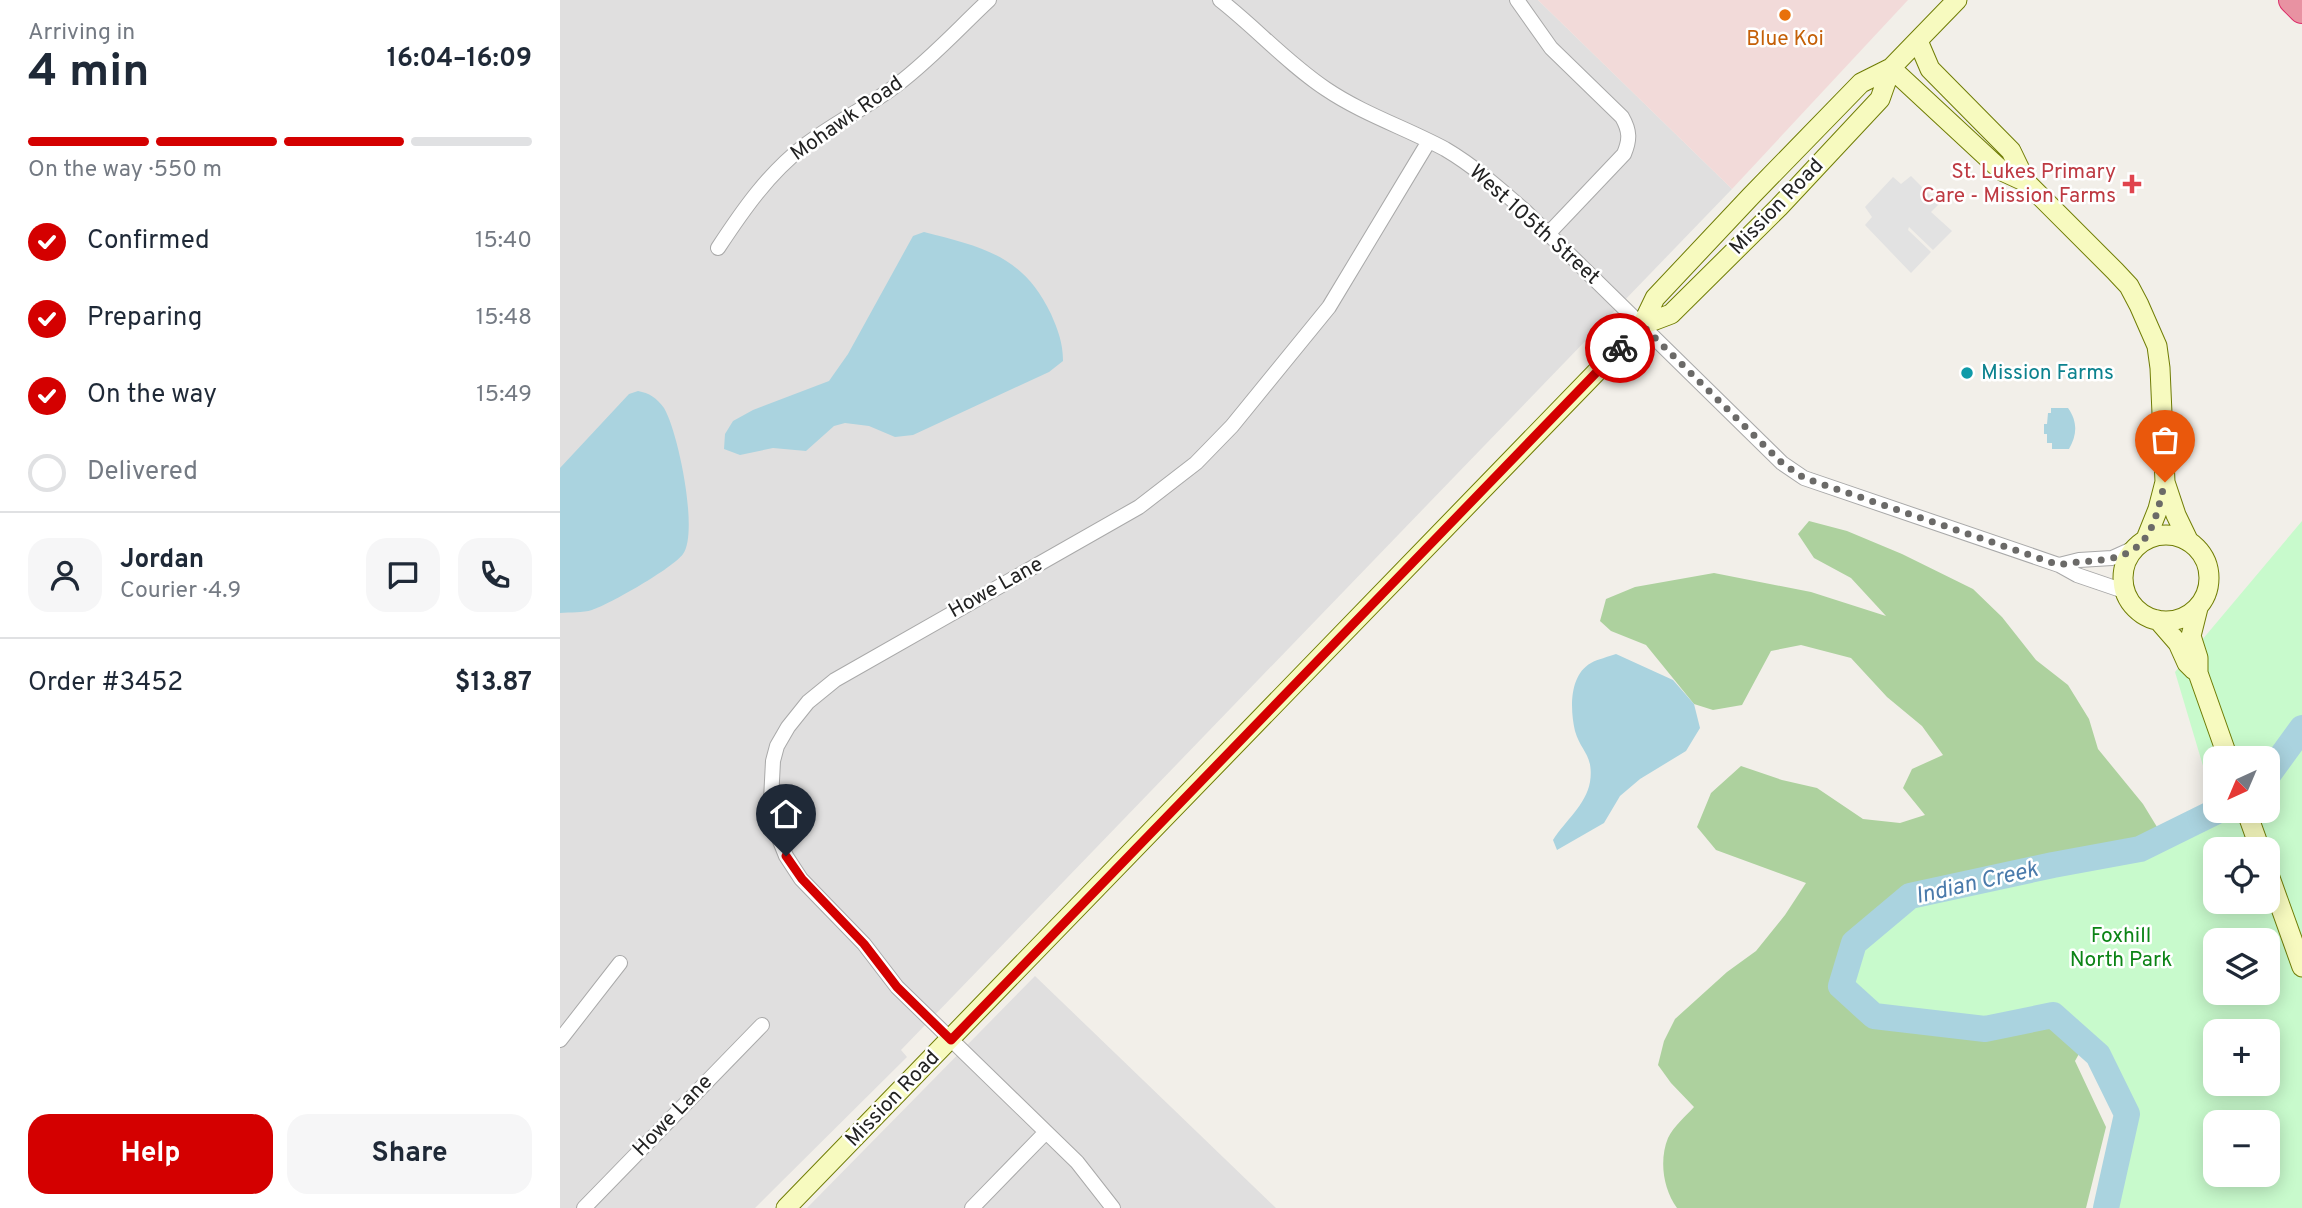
<!DOCTYPE html>
<meta charset="utf-8">
<style>
:root{--surface:#fff;--page:#f6f6f7;--text:#1f2937;--muted:#747a83;--line:#e0e1e3;--accent:#d40000}
body{margin:0;font-family:Overpass,sans-serif;background:var(--page);color:var(--text);height:100vh;display:flex;flex-direction:column;font-size:26px;white-space:nowrap}
*{box-sizing:border-box;margin:0}
p{font-size:23px;color:var(--muted)}
.icon{flex:none;width:38px;height:38px;fill:none;stroke:currentColor;stroke-width:2;stroke-linecap:round;stroke-linejoin:round}
.map{position:relative;flex:1;overflow:hidden}
.details{display:flex;flex-direction:column;background:var(--surface);width:560px}
.details>*{flex:none}
.needle{width:46px;rotate:224deg}
.controls{position:absolute;left:1643px;top:746px;display:grid;gap:14px}
.controls a{display:grid;place-items:center;width:77px;height:77px;border-radius:14px;background:var(--surface);box-shadow:0 4px 18px #0003;font-size:35px}
.pin{position:absolute;display:grid;place-items:center;width:60px;height:60px;color:#fff;margin:-72px -30px;border-radius:50% 50% 50% 0;rotate:-45deg;box-shadow:0 0 7px #0007}
.pin .icon{rotate:45deg}
.courier{position:absolute;display:grid;place-items:center;width:70px;height:70px;margin:-35px;border:5px solid #d40000;border-radius:50%;background:#fff;color:#222;box-shadow:0 2px 9px #0007}
.overview em{font-style:normal;font-weight:700}
.overview div{display:flex;flex-direction:column-reverse}
.overview{display:flex;align-items:center;justify-content:space-between;height:119px;padding:0 28px}
h1{font-size:46px;font-weight:700;line-height:52px}
.bar{display:grid;grid-template-columns:repeat(4,1fr);gap:10px 7px;align-content:center;height:84px;padding:0 28px}
.bar i{height:9px;border-radius:5px;background:var(--line)}
.bar .active{background:var(--accent)}
.bar p{grid-column:span 4}
.line{display:flex;align-items:center;gap:18px;padding:0 28px;border-top:2px solid var(--line)}
.line div{flex:1}
.round{display:grid;place-items:center;flex:none;width:74px;height:74px;border-radius:21px;background:var(--page)}
ol{padding:0 28px;list-style:none}
li{display:flex;align-items:center;gap:21px;height:77px}
li p{margin-inline-start:auto}
li .icon{padding:7px;border-radius:50%;background:var(--accent);color:#fff;stroke-width:4}
li:last-child{color:var(--muted)}
li i{width:38px;height:38px;border:4px solid var(--line);border-radius:50%}
.primary-button{display:flex;gap:14px;margin-top:auto;padding:14px 28px}
.primary-button a{flex:1;height:80px;border-radius:21px;background:var(--accent);color:#fff;font-size:28px;font-weight:700;line-height:80px;text-align:center}
.primary-button a+a{background:var(--page);color:var(--text)}
main{display:flex;flex:1;min-height:0}
.map>svg:first-child{display:block}
.residential{fill:#e0dfdf}
.commercial{fill:#f2dad9}
.forest{fill:#add19e}
.park{fill:#c8facc;fill-rule:evenodd}
.parking{fill:#e2e2e2}
.water{fill:#aad3df}
.lines{fill:none;stroke-linecap:round;stroke-linejoin:round}
.river{stroke:#aad3df;stroke-width:26}
.street-casing{stroke:#a9a9a9;stroke-width:16}
.secondary-casing{stroke:#707d05;stroke-width:21}
.highway-casing{stroke:#dc2a67;stroke-width:28}
.street{stroke:#fff;stroke-width:14}
.secondary{stroke:#f7fabf;stroke-width:19}
.highway{stroke:#e892a2;stroke-width:26}
.done{stroke:#6b6a68;stroke-width:7;stroke-dasharray:0 12.6}
.route{stroke:#d40000;stroke-width:9}
.food-dot{fill:#e8710a;stroke:#fff;stroke-width:2.5}
.health-dot{fill:#e0444e;stroke:#fff;stroke-width:2.5}
.culture-dot{fill:#0f9aa8;stroke:#fff;stroke-width:2.5}
.labels{text-anchor:middle;dominant-baseline:central;stroke-width:5;stroke-linejoin:round;paint-order:stroke}
.food-label{font-size:21px;fill:#c56008;stroke:#fff}
.street-label{font-size:21px;fill:#222;stroke:#fff}
.health-label{font-size:21px;fill:#be3a42;stroke:#fff;text-anchor:end}
.culture-label{font-size:21px;fill:#0d838f;stroke:#fff;text-anchor:start}
.park-label{font-size:21px;fill:#0c8416;stroke:#fff}
.water-label{font-size:23px;font-style:italic;fill:#4a7aab;stroke:#fff}
</style>
<main>
<section class="details">
<div class="overview"><div><h1>4 min</h1><p>Arriving in</p></div><em>16:04–16:09</em></div>
<div class="bar"><i class="active"></i><i class="active"></i><i class="active"></i><i></i><p>On the way · 550 m</p></div>
<ol>
<li><svg class="icon" aria-label="check" viewBox="0 0 24 24"><path d="M5 12l5 5 9-10"/></svg>Confirmed<p>15:40</p></li>
<li><svg class="icon" aria-label="check" viewBox="0 0 24 24"><path d="M5 12l5 5 9-10"/></svg>Preparing<p>15:48</p></li>
<li><svg class="icon" aria-label="check" viewBox="0 0 24 24"><path d="M5 12l5 5 9-10"/></svg>On the way<p>15:49</p></li>
<li><i></i>Delivered</li>
</ol>
<div class="line" style="height:126px"><a class="round"><svg class="icon" aria-label="person" viewBox="0 0 24 24"><circle cx="12" cy="8" r="4"/><path d="M4 21q1-7 8-7t8 7"/></svg></a><div><b>Jordan</b><p>Courier · 4.9</p></div><a class="round"><svg class="icon" aria-label="chat" viewBox="0 0 24 24"><path d="M4 5h16v11H9l-5 4z"/></svg></a><a class="round"><svg class="icon" aria-label="phone" viewBox="0 0 24 24"><path d="M5 4h4l2 5-3 2q2 4 5 5l2-3 5 2v4C11 20 4 13 5 4z"/></svg></a></div>
<div class="line" style="height:91px"><div>Order #3452</div><b>$13.87</b></div>
<div class="primary-button"><a>Help</a><a>Share</a></div>
</section>
<div class="map">
<svg width="1742" height="1208" viewBox="0 0 1742 1208">
<rect width="100%" height="100%" fill="#f2efe9"/>
<!-- residential -->
<path class="residential" d="M 0,0 L 978,0 L 1172,189 L 341,1050 L 347,1057 L 195,1208 L 0,1208 Z
M 475,976 L 716,1208 L 247,1208 Z"/>
<!-- commercial -->
<path class="commercial" d="M 978,0 L 1348,0 L 1172,189 Z"/>
<!-- forest -->
<path class="forest" d="M 1249,521 L 1287,531 L 1342,554 L 1413,589 L 1442,617 L 1476,660 L 1508,685 L 1529,719 L 1538,749 L 1583,804 L 1622,868 L 1515,1061 L 1546,1127 L 1526,1208 L 1117,1208 C 1103,1189 1099,1160 1108,1138 C 1113,1127 1126,1116 1134,1107 L 1111,1083 L 1098,1065 L 1104,1041 L 1115,1019 L 1167,972 L 1196,951 L 1225,915 L 1246,883 L 1156,850 L 1137,827 L 1151,793 L 1181,766 L 1222,780 L 1257,788 L 1303,819 L 1340,823 L 1365,815 L 1343,788 L 1352,769 L 1383,755 L 1362,726 L 1327,697 L 1291,658 L 1241,645 L 1211,651 L 1182,705 L 1153,710 L 1134,704 L 1086,645 L 1051,631 L 1040,621 L 1046,599 L 1075,587 L 1154,573 L 1251,592 L 1326,616 L 1291,578 L 1254,558 L 1238,534 Z"/>
<!-- park -->
<path class="park" d="M 1742,521 L 1742,1208 L 1546,1208 L 1567,1114 L 1538,1055 L 1493,1015 L 1425,1029 L 1314,1016 L 1281,986 L 1294,943 L 1350,896 L 1493,865 L 1580,849 L 1657,810 L 1708,810 L 1708,758 L 1656,758 L 1655,806 L 1615,672 ZM 1656,849 L 1708,849 L 1708,901 L 1656,901 ZM 1656,940 L 1708,940 L 1708,992 L 1656,992 ZM 1656,1031 L 1708,1031 L 1708,1083 L 1656,1083 ZM 1656,1122 L 1708,1122 L 1708,1174 L 1656,1174 Z"/>
<!-- parking -->
<path class="parking" d="M 1351,176 L 1379,204 L 1371,212 L 1392,231 L 1373,250 L 1349,227 L 1348,230 L 1371,252 L 1351,273 L 1305,225 L 1312,217 L 1305,207 L 1333,177 L 1341,184 Z"/>
<!-- water -->
<path class="water" d="M 364,232 C 422,247 463,255 491,314 C 498,330 503,343 503,361 L 489,372 L 353,435 L 335,437 L 309,426 L 285,423 L 274,426 L 246,451 L 213,448 L 180,455 L 164,449 L 165,434 L 173,421 L 193,410 L 269,381 L 288,354 L 353,236 Z
M 78,391 C 89,393 97,398 104,408 C 118,431 139,532 123,554 C 113,568 50,604 32,610 C 23,613 10,612 0,613 L 0,468 L 69,394 Z
M 1491,408 L 1508,408 C 1518,422 1517,435 1509,449 L 1492,449 L 1492,443 L 1487,443 L 1487,434 L 1484,434 L 1484,424 L 1487,424 L 1488,413 L 1491,413 Z
M 1056,654 L 1113,680 L 1134,704 L 1140,728 L 1126,751 L 1080,779 L 1060,796 L 1044,823 L 997,850 L 993,840 C 1005,821 1026,805 1030,782 C 1034,755 1021,752 1015,731 C 1010,710 1009,675 1031,663 C 1038,659 1048,657 1056,654 Z"/>
<g class="lines">
<!-- river -->
<path class="river" d="M 1708,775 L 1742,728
M 1546,1208 L 1567,1114 L 1538,1055 L 1493,1015 L 1425,1029 L 1314,1016 L 1281,986 L 1294,943 L 1350,896 L 1493,865 L 1580,849 L 1659,810"/>
<!-- street casing -->
<g class="street-casing">
<path id="street" d="M 660,0 C 696,28 727,63 766,89 C 803,114 846,128 885,149 C 914,166 940,189 965,211 L 1222,463 L 1244,478 L 1499,565 L 1517,575 L 1564,591
M 957,0 L 991,48 L 1062,117 C 1070,131 1070,140 1064,154 L 988,234
M 158,248 C 183,210 208,174 244,146 C 274,123 308,107 338,84 C 371,59 399,28 429,0
M 1499,565 L 1519,560 L 1552,558 L 1574,548
M 0,1040 L 60,963
M 24,1208 L 202,1025
M 412,1208 L 486,1132
M 553,1208 L 517,1162 L 337,987 L 304,944 L 241,879 L 226,856 L 220,841 L 211,800 L 213,761 L 217,746 L 228,727 L 248,702 L 275,680 L 579,507 L 636,463 L 672,426 L 769,307 L 869,141"/>
</g>
<!-- secondary casing -->
<g class="secondary-casing">
<path id="secondary" d="M 1358,41 L 1370,69 L 1451,151 L 1466,182 L 1555,271 L 1569,286 L 1579,305 L 1597,346 L 1600,368 L 1605,482 L 1598,509 L 1586,539
M 1331,68 L 1442,171 L 1466,182
M 1082,325 L 1111,314 L 1219,207 L 1320,99 L 1331,68
M 1605,482 L 1616,515 L 1629,542
M1563 578a43 43 0 1 1 86 0a43 43 0 1 1-86 0Z
M 1638,608 L 1631,636 L 1638,658 L 1638,673 L 1668,758
M 1598,620 L 1618,643 L 1627,663 L 1634,670
M 1686,810 L 1700,849
M 1708,872 L 1742,967
M 226,1208 L 1082,325 L 1095,298 L 1191,196 L 1301,83 L 1331,68 L 1397,0"/>
</g>
<!-- highway casing -->
<g class="highway-casing">
<path id="highway" d="M 1732,0 L 1742,10"/>
</g>
<!-- street -->
<use href="#street" class="street"/>
<!-- secondary -->
<use href="#secondary" class="secondary"/>
<!-- highway -->
<use href="#highway" class="highway"/>
</g>
<g class="lines">
<!-- done -->
<path class="done" d="M 1060,348 L 1082,325 L 1222,463 L 1244,478 L 1499,565 C 1516,561 1532,562 1548,559 C 1593,551 1595,518 1605,482"/>
<!-- route -->
<path class="route" d="M 226,856 L 242,879 L 304,944 L 337,987 L 391,1040 L 1060,348"/>
</g>
<!-- markers -->
<circle class="food-dot" cx="1225" cy="15" r="7"/>
<path class="health-dot" d="M1568.5 173.5h7v7h7v7h-7v7h-7v-7h-7v-7h7z"/>
<circle class="culture-dot" cx="1407" cy="373" r="7"/>
<g class="labels">
<!-- food labels -->
<g class="food-label">
<text x="1225" y="39">Blue Koi</text>
</g>
<!-- street labels -->
<g class="street-label">
<text transform="translate(287 119) rotate(-35)">Mohawk Road</text>
<text transform="translate(1217 207) rotate(-46)">Mission Road</text>
<text transform="translate(974 225) rotate(42)">West 105th Street</text>
<text transform="translate(436 588) rotate(-29)">Howe Lane</text>
<text transform="translate(333 1099) rotate(-46)">Mission Road</text>
<text transform="translate(113 1116) rotate(-46)">Howe Lane</text>
</g>
<!-- health labels -->
<g class="health-label">
<text x="1556" y="172">St. Lukes Primary<tspan x="1556" dy="24">Care - Mission Farms</tspan></text>
</g>
<!-- culture labels -->
<g class="culture-label">
<text x="1421" y="373">Mission Farms</text>
</g>
<!-- park labels -->
<g class="park-label">
<text x="1561" y="936">Foxhill<tspan x="1561" dy="24">North Park</tspan></text>
</g>
<!-- water labels -->
<g class="water-label">
<text transform="translate(1417 884) rotate(-13)">Indian Creek</text>
</g>
</g>
</svg>
<div class="controls">
<a><svg class="needle" viewBox="-14 -14 28 28"><path d="M0-13l5 13h-10z" fill="#e53935"/><path d="M0 13l5-13h-10z" fill="#747a83"/></svg></a>
<a><svg class="icon" aria-label="locate" viewBox="0 0 24 24"><circle cx="12" cy="12" r="6"/><path d="M12 2v4M12 18v4M2 12h4M18 12h4"/></svg></a>
<a><svg class="icon" aria-label="layers" viewBox="0 0 24 24"><path d="M12 4l9 5-9 5-9-5zM3 14l9 5 9-5"/></svg></a>
<a>+</a>
<a>−</a>
</div>
<div class="pin" style="left:1605px;top:482px;background:#ea580c"><svg class="icon" aria-label="bag" viewBox="0 0 24 24"><path d="M5 8h14l-1 12H6zM9 8a3 3 0 0 1 6 0"/></svg></div>
<div class="pin" style="left:226px;top:856px;background:#1f2937"><svg class="icon" aria-label="home" viewBox="0 0 24 24"><path d="M3 11l9-7 9 7M6 9v11h12V9"/></svg></div>
<div class="courier" style="left:1060px;top:348px"><svg class="icon" aria-label="bike" viewBox="0 0 24 24"><circle cx="6" cy="16" r="4"/><circle cx="18" cy="16" r="4"/><path d="M6 16l4-8h5l3 8M10 8l3 8H6M13 5h3"/></svg></div>
</div>
</main>
